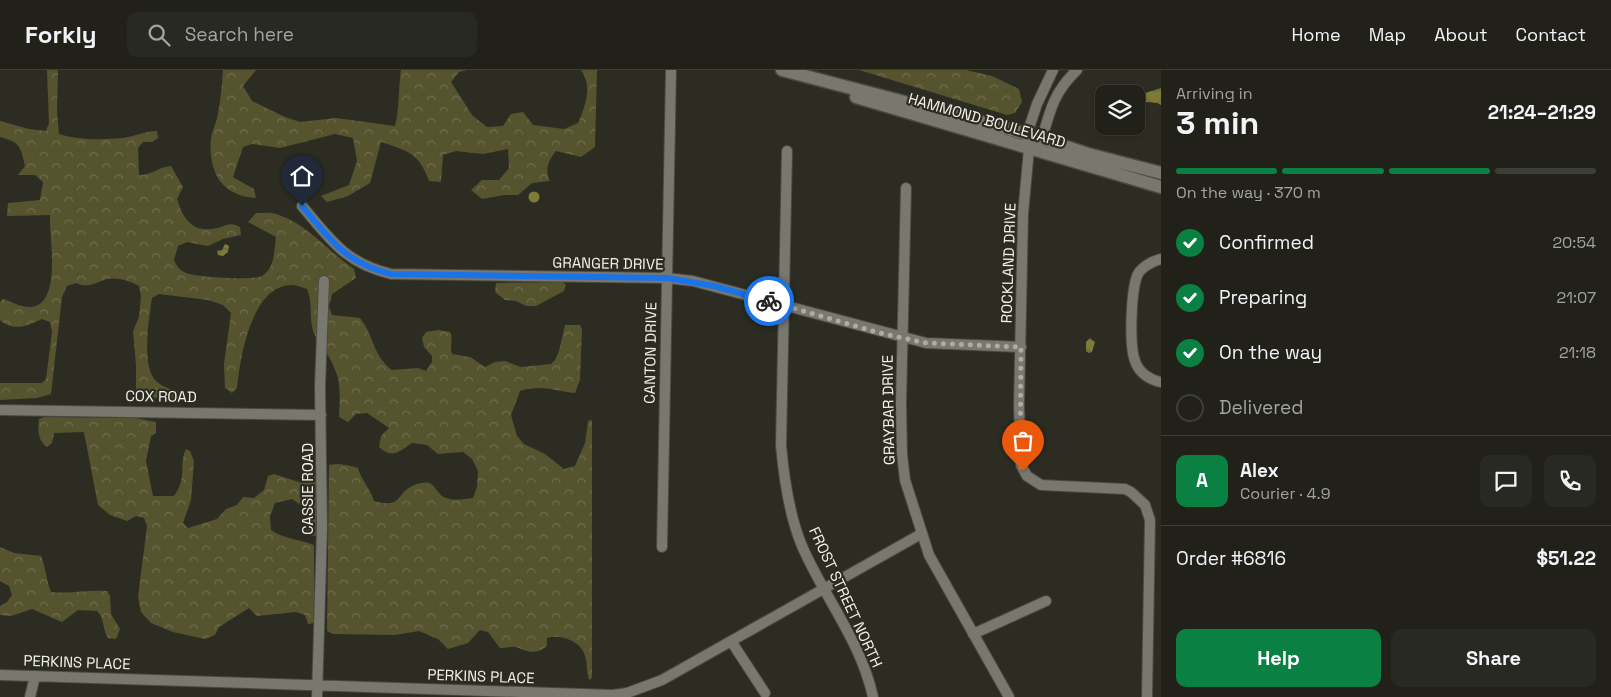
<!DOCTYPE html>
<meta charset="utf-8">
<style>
:root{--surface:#21211a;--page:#292923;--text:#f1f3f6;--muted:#a2a3a2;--line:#3e3e39;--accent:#0b8043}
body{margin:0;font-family:"Space Grotesk",sans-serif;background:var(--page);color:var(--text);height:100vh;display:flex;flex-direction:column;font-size:19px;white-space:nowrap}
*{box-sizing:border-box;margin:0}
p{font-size:16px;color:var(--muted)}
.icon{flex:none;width:28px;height:28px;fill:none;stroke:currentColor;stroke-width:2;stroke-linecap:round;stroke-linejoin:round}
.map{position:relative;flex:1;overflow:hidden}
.details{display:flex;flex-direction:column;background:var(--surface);width:450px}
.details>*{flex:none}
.fabs{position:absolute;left:1095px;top:15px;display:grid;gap:10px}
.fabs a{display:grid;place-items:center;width:50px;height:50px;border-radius:10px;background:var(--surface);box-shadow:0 1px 4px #0004,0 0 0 1px var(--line);font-size:25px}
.pin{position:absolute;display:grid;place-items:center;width:42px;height:42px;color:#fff;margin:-51px -21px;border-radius:50% 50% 50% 0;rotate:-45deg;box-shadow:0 0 5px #0007}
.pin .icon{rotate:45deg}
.courier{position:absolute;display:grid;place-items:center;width:50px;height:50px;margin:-25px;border:4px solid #1a73e8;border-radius:50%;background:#fff;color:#222;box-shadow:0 1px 6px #0007}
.overview em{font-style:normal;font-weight:700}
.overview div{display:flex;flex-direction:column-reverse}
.overview{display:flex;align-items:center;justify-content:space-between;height:85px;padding:0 15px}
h1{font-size:32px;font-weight:700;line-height:38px}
.bar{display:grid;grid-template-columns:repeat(4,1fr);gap:8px 5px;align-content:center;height:60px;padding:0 15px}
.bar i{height:6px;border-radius:4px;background:var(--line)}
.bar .selected{background:var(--accent)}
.bar p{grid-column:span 4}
.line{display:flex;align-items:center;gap:12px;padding:0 15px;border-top:1px solid var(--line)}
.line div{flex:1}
.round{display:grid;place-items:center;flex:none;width:52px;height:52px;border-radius:10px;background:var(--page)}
ol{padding:0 15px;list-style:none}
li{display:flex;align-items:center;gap:15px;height:55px}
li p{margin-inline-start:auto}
li .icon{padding:5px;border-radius:50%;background:var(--accent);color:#fff;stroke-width:4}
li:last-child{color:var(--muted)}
li i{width:28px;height:28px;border:2px solid var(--line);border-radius:50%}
.cta{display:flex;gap:10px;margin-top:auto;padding:10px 15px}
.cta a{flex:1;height:58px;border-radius:10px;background:var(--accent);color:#fff;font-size:20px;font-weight:700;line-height:58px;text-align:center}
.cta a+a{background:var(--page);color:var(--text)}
header{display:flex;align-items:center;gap:30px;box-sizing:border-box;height:70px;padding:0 25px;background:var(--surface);border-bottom:1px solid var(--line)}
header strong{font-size:24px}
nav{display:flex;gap:28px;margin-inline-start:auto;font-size:18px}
.search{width:350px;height:45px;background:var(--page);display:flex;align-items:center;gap:12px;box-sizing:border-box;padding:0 18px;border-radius:10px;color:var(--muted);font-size:19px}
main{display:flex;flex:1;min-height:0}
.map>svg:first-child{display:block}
.forest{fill:url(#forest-crowns)}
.water{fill:url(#water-waves)}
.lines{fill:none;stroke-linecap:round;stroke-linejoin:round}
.minor-casing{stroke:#4a4a43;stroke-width:12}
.tertiary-casing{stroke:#4a4a43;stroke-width:15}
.minor{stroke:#78786e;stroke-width:10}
.tertiary{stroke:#78786e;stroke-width:12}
.done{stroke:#adada6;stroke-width:5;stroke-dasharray:0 9}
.route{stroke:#1a73e8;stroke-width:6}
.labels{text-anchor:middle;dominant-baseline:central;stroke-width:4.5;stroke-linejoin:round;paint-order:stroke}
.street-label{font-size:15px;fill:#f3f3ed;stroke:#2c2c23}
</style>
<header>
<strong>Forkly</strong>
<div class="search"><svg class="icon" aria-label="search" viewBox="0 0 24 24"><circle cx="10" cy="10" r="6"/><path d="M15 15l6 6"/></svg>Search here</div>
<nav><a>Home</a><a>Map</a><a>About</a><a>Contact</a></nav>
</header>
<main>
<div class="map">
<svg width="1161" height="627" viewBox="0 0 1161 627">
<defs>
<pattern id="forest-crowns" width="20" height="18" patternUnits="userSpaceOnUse" patternTransform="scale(1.25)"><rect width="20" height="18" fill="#56542e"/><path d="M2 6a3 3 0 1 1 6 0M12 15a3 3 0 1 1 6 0" fill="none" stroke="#6f6d4d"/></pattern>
<pattern id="water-waves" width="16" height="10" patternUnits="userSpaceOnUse" patternTransform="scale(1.25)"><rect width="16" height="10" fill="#7e7b39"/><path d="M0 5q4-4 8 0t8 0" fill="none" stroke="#66643f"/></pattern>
</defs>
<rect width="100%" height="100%" fill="#2c2c23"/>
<!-- forest -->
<path class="forest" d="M 47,0 L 58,0 L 57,42 L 59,64 C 77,70 102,70 122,68 C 134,67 144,61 157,61 L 158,68 L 152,72 L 143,72 L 138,78 L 139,105 C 152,105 158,97 171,96 L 183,117 L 177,129 C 184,152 195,165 221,157 C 229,154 232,153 240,157 L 241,165 L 223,169 L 208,176 L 187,172 L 178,176 L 174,190 C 177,196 179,200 186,203 C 195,207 254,211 262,206 C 275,198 274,181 276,167 L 248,152 L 256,143 C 262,143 270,142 276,144 C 306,153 328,181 354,199 L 356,208 L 332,224 L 329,237 L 332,245 L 360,248 C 374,265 372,285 392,300 L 418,298 L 426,301 L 432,292 L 432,286 L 424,277 L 422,268 L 426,262 L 439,260 L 450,262 C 454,269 449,276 452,284 L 470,287 L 485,297 L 495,292 L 505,291 L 521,297 L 551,294 L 555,290 L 559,281 L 565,255 L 580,255 L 582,259 L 580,310 L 575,323 C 556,321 540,314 520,321 L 511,345 L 517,366 L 524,374 L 545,384 L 564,399 L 575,396 L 585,373 L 588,351 L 592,350 L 592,608 L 589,610 C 586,601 588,590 583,581 C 577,570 559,564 547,568 L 547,576 C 535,585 529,582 516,577 C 512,576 505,578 500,578 L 488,562 L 480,560 L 468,573 L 448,579 L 438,569 L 419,561 L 395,565 L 333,564 L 327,561 L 329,395 C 336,393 351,395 358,398 C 361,410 370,418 374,431 C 407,440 393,419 421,413 C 434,410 434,419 442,426 C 451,432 463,429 473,428 L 477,417 L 478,401 L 472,389 L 463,382 L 438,384 L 427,375 L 412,373 C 399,382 392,389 379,377 L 381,366 L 389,358 L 367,343 L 356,344 L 348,352 L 339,347 C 340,322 342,310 329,287 C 324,279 316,270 313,261 C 309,246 313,233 307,219 C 303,218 297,215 292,215 C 251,215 240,289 237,318 L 232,323 L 225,318 L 224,294 L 231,243 L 223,235 L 208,230 L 159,224 L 152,228 C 149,247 141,297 156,311 C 162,317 174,320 181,323 L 182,328 C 165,330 149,329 136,319 L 136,295 L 133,261 L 139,247 L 141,226 L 139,216 C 130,211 118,207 107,209 C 96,212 88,219 76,213 L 67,216 L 62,227 L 51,324 L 37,328 L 0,330 L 0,313 L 42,313 L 46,309 L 52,262 L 50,252 L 42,249 C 27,256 14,262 0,250 L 0,232 L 3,229 C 12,232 26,240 36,236 C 61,226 49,167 50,145 L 7,146 L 8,133 L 40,130 L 43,112 L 35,105 L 18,105 L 25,96 C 21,77 20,72 0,67 L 0,51 L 29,59 L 46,61 L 49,53 Z
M 223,0 L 256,0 L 243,16 L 252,31 L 285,47 L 300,52 L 336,48 L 395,56 C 400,37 398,19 401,0 L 467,0 L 459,2 L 451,12 L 472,45 L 487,57 L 503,56 L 511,44 L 523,42 L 533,55 L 564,59 L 578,53 C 585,37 593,16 581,0 L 597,0 L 595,77 L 581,87 L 556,81 C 549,89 544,101 550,111 L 532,113 L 518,125 L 504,125 L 482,129 L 471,120 L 482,110 L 499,110 L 509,98 L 508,79 L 483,84 L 456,81 L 443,85 L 441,112 L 429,111 C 419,83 408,81 381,72 L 370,113 L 348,126 L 327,132 L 321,126 L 349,115 L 357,91 L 353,68 L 335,64 L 280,78 L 252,74 L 243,77 L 233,107 L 254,119 L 256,128 C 221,126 208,101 211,69 C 212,60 217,52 218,43 C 221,29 222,14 223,0 Z
M 859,0 L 966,0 L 992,6 L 1019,19 L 1022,32 L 1015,43 L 1007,45 Z
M 563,212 L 566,215 L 564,221 L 536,236 L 526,236 L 516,231 L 505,230 L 495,222 L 496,213 Z
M 44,347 L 136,348 L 156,352 L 156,363 L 151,366 L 146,391 L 153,426 L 174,426 C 188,407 178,396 186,379 L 190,381 L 194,391 L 191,430 L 183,453 L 188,458 L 217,449 L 226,439 L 237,435 L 243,427 L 254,428 L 264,420 L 268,406 L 274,404 L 302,413 L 310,408 L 314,401 C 319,420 321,447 316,466 L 305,464 L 302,436 L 292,429 L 275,433 L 270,446 L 271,460 C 283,469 299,469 314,475 L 314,553 L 308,554 L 305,545 L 296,542 L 257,546 L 249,538 L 219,557 L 215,565 L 205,569 L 173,562 L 151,553 L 141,542 L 138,527 L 147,456 L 144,448 L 136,446 L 127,451 L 110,445 L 98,435 L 84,362 L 54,363 L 52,373 L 47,377 C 37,370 38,360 39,349 Z
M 0,477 L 14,483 L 41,486 C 46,498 46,510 51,522 C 70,524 88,520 107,521 L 110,526 L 111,544 L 120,559 L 116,569 L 108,568 C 102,559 105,549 97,541 L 78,540 L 62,552 L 32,539 L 11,546 L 0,545 L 0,536 L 7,532 L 12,525 L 9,516 L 0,511 Z"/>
<!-- water -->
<path class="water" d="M 1161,18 L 1161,35 L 1157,33 L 1136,31 L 1136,26 Z
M528.5 127a5.5 5.5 0 1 1 11 0a5.5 5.5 0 1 1-11 0Z
M 225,174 L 229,176 L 228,182 L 223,186 L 218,185 L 217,181 L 222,180 Z
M 1090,268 L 1095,272 L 1092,282 L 1089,283 L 1086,281 L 1086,272 Z"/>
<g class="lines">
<!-- minor casing -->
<g class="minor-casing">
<path id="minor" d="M 1053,0 L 1037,34 L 1027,64 L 1029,79 L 1023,144 L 1019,336 L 1021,395 L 1027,406 L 1041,415 L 1125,419 L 1131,422 L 1145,435 L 1150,450 L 1147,627
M 1037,73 L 1042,69 C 1050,40 1054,22 1077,0
M 787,81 L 781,375 C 784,409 789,445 802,476 C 824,527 861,571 873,627
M 906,118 L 901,333 L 902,384 L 905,410 L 929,485 L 1009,627
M 302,136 C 331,170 345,193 391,204 L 667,208 L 693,211 L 926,273 L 1021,277
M 1161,189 C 1152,191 1140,198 1137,206 C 1131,223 1129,275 1135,291 C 1139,303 1150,310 1161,312
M 0,340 L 321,345
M 662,477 L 671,0
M 973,564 L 1046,531
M 731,571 L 765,623
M 0,605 L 613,625 L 627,623 L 662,610 L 921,464
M 30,627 L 35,606
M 317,627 L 322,458 L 320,316 L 324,211"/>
</g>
<!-- tertiary casing -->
<g class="tertiary-casing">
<path id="tertiary" d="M 782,0 L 1027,64 L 1088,84 L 1161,103
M 856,27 L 1161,117"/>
</g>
<!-- minor -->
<use href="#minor" class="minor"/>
<!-- tertiary -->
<use href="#tertiary" class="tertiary"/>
</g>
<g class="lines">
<!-- done -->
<path class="done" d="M 769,231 L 880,263 L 926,273 L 1021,277 L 1020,395 L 1023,401"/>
<!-- route -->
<path class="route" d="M 302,136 C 331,170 345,193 391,204 L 667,208 L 714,216 L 769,231"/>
</g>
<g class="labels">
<!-- street labels -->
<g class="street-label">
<text transform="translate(987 50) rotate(16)">HAMMOND BOULEVARD</text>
<text transform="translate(608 193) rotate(1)">GRANGER DRIVE</text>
<text transform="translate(1008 193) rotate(-88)">ROCKLAND DRIVE</text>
<text transform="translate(650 283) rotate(-89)">CANTON DRIVE</text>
<text transform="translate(161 326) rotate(1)">COX ROAD</text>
<text transform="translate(888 340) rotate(-91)">GRAYBAR DRIVE</text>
<text transform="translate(307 419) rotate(-90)">CASSIE ROAD</text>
<text transform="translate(846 527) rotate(65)">FROST STREET NORTH</text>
<text transform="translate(77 592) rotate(2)">PERKINS PLACE</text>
<text transform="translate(481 606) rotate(2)">PERKINS PLACE</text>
</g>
</g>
</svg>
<div class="fabs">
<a><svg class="icon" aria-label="layers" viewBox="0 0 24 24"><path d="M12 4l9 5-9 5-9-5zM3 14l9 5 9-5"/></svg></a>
</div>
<div class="pin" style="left:1023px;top:401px;background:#ea580c"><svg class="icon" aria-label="bag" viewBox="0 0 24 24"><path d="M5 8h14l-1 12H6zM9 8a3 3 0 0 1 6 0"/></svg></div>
<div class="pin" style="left:302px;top:136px;background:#1f2937"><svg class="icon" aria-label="home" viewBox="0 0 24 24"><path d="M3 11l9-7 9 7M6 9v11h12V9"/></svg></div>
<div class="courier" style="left:769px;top:231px"><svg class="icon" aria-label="bike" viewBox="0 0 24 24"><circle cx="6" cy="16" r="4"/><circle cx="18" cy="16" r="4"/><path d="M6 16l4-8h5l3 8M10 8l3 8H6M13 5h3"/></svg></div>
</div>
<section class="details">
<div class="overview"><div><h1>3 min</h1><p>Arriving in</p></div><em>21:24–21:29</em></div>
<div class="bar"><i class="selected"></i><i class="selected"></i><i class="selected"></i><i></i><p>On the way · 370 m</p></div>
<ol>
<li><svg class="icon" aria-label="check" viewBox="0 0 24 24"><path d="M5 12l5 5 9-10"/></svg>Confirmed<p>20:54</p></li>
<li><svg class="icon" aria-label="check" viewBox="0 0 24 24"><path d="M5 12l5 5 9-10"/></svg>Preparing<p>21:07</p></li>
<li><svg class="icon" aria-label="check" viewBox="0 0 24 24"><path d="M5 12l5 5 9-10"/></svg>On the way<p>21:18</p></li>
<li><i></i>Delivered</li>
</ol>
<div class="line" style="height:90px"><b class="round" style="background:var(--accent);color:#fff">A</b><div><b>Alex</b><p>Courier · 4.9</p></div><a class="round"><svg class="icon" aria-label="chat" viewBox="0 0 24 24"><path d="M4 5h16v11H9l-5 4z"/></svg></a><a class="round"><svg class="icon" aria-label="phone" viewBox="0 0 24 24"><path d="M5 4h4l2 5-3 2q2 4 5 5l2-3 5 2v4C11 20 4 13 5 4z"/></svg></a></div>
<div class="line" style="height:65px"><div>Order #6816</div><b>$51.22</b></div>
<div class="cta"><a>Help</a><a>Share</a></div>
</section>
</main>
